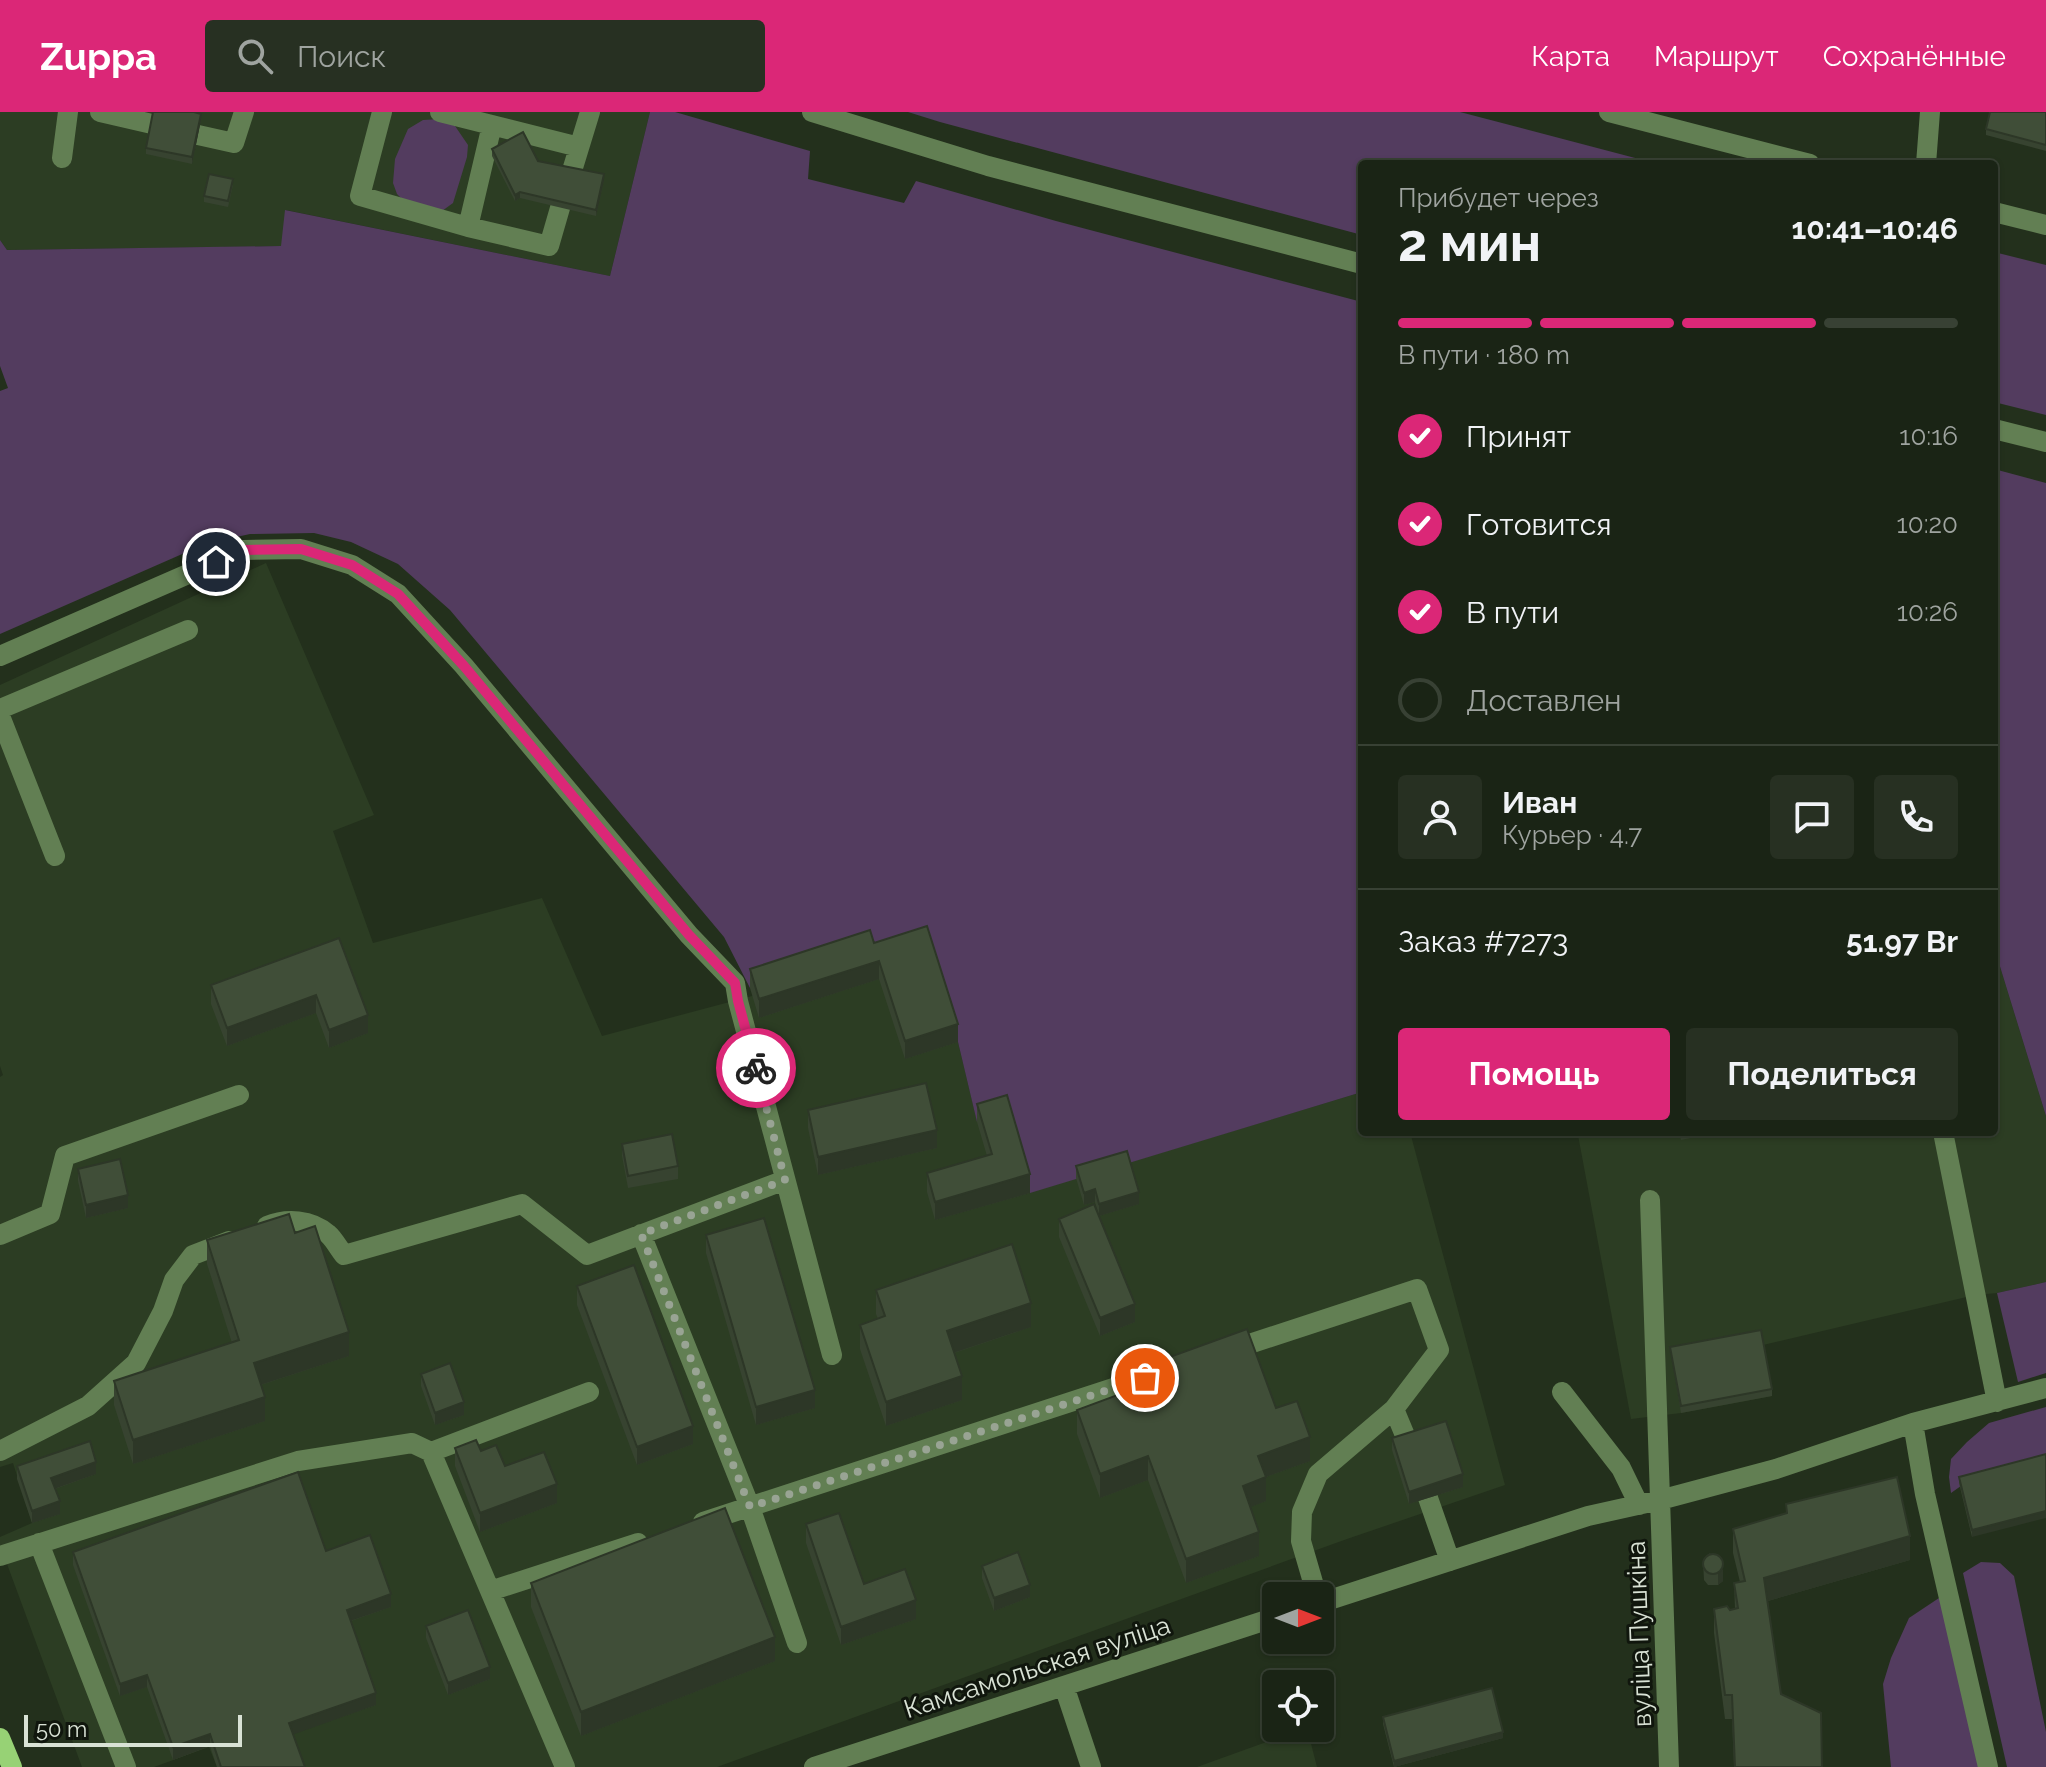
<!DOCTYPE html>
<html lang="ru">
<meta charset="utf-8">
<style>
:root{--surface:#1a2415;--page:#273022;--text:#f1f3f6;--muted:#9fa4a0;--line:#384134;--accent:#db2777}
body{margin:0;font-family:Raleway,sans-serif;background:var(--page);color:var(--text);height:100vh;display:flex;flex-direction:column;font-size:30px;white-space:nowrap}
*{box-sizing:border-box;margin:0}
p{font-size:26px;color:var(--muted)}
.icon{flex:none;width:44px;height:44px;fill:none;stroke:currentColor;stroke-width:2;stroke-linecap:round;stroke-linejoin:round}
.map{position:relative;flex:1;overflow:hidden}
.details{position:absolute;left:1358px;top:48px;width:640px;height:976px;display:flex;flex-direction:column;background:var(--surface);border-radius:8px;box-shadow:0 2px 6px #0004,0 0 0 2px var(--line)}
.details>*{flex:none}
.needle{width:52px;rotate:90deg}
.fabs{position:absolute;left:1262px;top:1470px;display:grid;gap:16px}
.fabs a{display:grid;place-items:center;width:72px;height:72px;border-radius:8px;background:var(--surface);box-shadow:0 2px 6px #0004,0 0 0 2px var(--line);font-size:40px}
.scale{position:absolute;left:24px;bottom:20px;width:218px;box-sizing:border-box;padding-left:8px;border:4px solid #d9e2d5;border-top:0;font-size:22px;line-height:28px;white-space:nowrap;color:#d9e2d5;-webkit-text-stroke:6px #10160d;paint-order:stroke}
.pin{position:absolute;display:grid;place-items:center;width:68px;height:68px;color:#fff;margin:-34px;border:4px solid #fff;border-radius:50%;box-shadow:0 2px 8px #0007}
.courier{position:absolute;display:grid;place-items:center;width:80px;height:80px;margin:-40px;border:6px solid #db2777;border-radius:50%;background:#fff;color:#222;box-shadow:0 2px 10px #0007}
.summary em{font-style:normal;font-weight:700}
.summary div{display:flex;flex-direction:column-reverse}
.summary{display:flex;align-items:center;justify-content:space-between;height:136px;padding:0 40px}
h1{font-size:52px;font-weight:700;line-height:60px}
.bar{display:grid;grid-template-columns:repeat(4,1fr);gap:12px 8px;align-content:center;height:96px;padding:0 40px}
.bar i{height:10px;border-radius:6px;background:var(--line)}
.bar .current{background:var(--accent)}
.bar p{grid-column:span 4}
.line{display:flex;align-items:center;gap:20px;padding:0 40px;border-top:2px solid var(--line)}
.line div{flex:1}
.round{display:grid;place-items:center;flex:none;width:84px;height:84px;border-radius:8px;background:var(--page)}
ol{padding:0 40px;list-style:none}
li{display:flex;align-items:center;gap:24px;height:88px}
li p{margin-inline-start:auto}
li .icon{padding:8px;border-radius:50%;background:var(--accent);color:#fff;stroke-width:4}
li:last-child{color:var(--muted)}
li i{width:44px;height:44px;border:4px solid var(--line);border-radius:50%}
.button{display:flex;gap:16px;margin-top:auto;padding:16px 40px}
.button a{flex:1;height:92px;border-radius:8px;background:var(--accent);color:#fff;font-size:32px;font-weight:700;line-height:92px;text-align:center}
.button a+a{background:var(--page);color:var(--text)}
header{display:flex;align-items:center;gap:48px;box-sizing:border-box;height:112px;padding:0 40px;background:var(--accent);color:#fff}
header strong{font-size:38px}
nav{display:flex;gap:44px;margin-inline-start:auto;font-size:28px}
.search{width:560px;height:72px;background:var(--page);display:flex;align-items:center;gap:20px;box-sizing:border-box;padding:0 28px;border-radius:8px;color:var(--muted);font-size:30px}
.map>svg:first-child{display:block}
.built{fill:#2c3d23}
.green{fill:#533c5f}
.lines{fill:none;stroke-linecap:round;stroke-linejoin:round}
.minor{stroke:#627f53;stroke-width:20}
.major{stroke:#97d275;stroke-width:20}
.wall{fill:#374330}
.shaded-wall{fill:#2d3727}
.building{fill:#404e38;stroke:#2d3727;stroke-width:2}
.done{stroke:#99a494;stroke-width:8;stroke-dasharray:0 14.4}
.route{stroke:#db2777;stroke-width:10}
.labels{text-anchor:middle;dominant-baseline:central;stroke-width:6;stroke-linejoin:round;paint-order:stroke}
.street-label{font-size:26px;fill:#d9e2d5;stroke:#10160d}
</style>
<header>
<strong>Zuppa</strong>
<div class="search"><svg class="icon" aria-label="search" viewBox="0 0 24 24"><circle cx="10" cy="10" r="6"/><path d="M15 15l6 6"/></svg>Поиск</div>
<nav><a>Карта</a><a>Маршрут</a><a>Сохранённые</a></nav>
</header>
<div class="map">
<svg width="2046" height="1655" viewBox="0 0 2046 1655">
<rect width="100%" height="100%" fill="#23301c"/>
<!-- built -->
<path class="built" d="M 0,0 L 650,0 L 610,164 L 286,98 L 282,134 L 7,138 L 0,128 Z
M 266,451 L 374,703 L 333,719 L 373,831 L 542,786 L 602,924 L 752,884 L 870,837 L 958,930 L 977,1009 L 1031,1080 L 1362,980 L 1362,1020 L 1410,1020 L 1505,1373 L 1347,1427 L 717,1655 L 217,1655 L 209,1635 L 154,1655 L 82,1655 L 0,1433 L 0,1425 L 32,1411 L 13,1351 L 0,1355 L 0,965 L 3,963 L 0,954 L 0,573 Z
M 1994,835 L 2046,1004 L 2046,1170 L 1997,1181 L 1975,1183 L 1763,1233 L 1772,1284 L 1681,1301 L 1631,1307 L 1578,1023 L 1560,1020 L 1994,1020 Z
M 1305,1616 L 1307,1616 L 1317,1655 L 1197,1655 Z"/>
<!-- green -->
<path class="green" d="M 650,0 L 675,0 L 810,39 L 808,67 L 904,91 L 916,69 L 1056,109 L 1362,190 L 1362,980 L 1030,1081 L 1007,1001 L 977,1010 L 958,930 L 927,833 L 750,876 L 724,825 L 450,498 L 398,452 L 351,430 L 314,421 L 250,422 L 205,432 L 0,522 L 0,279 L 8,276 L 0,254 L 0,128 L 7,138 L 281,134 L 285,98 L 610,164 Z
M 908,0 L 1460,0 L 1658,52 L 1362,52 L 1362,123 L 940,10 Z
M 440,7 L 455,14 L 468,33 L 467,45 L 453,91 L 442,99 L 409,94 L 397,82 L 393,71 L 395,47 L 408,17 L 423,8 Z
M 1994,140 L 2046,153 L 2046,303 L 1994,290 L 1996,265 L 1994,264 Z
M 1994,357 L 2046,371 L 2046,1004 L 1994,835 Z
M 2046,1170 L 2046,1261 L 2018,1270 L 1997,1181 Z
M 2046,1295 L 2046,1349 L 1968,1369 L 1951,1381 L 1949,1365 L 1951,1347 L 1967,1330 L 1989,1311 Z
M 1981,1450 L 2000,1451 L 2014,1464 L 2046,1620 L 2046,1655 L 2007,1655 L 1963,1461 Z
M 1945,1482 L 1985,1655 L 1891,1655 L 1883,1572 L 1891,1546 L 1909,1506 Z"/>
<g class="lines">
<!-- minor -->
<path class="minor" d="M 100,0 L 152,12
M 382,0 L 360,84 L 468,115 L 549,134 L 560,96
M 440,0 L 579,35
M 812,0 L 988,54 L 1362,152
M 1609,0 L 1810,52
M 198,23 L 234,31 L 244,0
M 62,46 L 68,0
M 1926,52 L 1930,0
M 571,62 L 590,0
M 1994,100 L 2046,113
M 468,115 L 492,13
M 1994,317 L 2046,330
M 0,544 L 243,438 L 301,437 L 352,453 L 398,482 L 464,554 L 689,823 L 735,871 L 738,889 L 832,1243
M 0,597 L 188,518
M 0,604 L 55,744
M 1943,1020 L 1997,1290
M 1650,1088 L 1669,1655
M 267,1114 C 286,1106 311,1107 328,1122 C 334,1127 339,1137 344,1143 L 522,1092 L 587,1143 L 785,1068
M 641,1122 L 750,1395 L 797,1531
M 0,1123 L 50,1102 L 65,1044 L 239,983
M 1228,1239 L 1417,1177 L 1439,1238 L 1394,1297 L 1409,1333
M 1562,1280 L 1621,1356 L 1639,1393
M 1913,1311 L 1925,1382 L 1988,1655
M 0,1339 L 88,1294 L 136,1251 L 163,1199 L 174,1168 L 193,1143 L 229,1129
M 431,1340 L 589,1280
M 1428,1386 L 1450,1449
M 703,1410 L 1144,1266
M 39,1431 L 126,1655
M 0,1444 L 298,1349 L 412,1331 L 431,1340 L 565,1655
M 490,1479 L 638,1431
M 1317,1484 L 1301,1429 L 1302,1400 L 1318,1362 L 1394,1297
M 1320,1491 L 1588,1404 L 1660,1388 L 1776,1357 L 1913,1311 L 2046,1276
M 1064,1574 L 1091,1655
M 814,1655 L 1276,1505"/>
<!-- major -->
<path class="major" d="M 0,1626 L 12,1655"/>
</g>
<!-- wall -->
<path class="wall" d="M 2046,0 L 2046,39 L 1986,23 L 1986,17 Z
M 201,8 L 192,52 L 146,42 L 146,36 Z
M 492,37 L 538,49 L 604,68 L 596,104 L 520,86 L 515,89 L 492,44 Z
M 233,73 L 228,95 L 204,90 L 204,84 Z
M 339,826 L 368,921 L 329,936 L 316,901 L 227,934 L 211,892 L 211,873 Z
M 874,831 L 958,930 L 905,947 L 879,867 L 759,906 L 750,876 L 750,857 Z
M 977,992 L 1030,1081 L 935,1108 L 927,1080 L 927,1061 L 987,1044 L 977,1010 Z
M 808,998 L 937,1036 L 818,1063 L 808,1016 Z
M 1679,1020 L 1721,1020 L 1681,1028 Z
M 622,1032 L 678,1054 L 678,1067 L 628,1076 L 622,1044 Z
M 1076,1054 L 1139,1092 L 1099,1104 L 1135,1210 L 1100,1224 L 1059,1125 L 1059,1107 L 1098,1101 L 1095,1090 L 1084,1093 L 1076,1066 Z
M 78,1057 L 128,1096 L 86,1106 L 78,1069 Z
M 295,1121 L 349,1244 L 261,1273 L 265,1309 L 133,1352 L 114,1293 L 114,1269 L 232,1231 L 207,1152 L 207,1128 Z
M 706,1123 L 815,1296 L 756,1313 L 706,1141 Z
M 577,1174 L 693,1332 L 637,1353 L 577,1193 Z
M 876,1178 L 1031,1215 L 954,1241 L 962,1288 L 886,1314 L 860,1237 L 860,1213 L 878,1207 L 876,1202 Z
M 1670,1235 L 1772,1277 L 1772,1284 L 1681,1301 Z
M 421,1262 L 464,1303 L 435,1313 L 421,1274 Z
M 1120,1263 L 1276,1296 L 1310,1349 L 1266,1365 L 1266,1389 L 1250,1395 L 1259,1444 L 1186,1471 L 1148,1368 L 1100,1386 L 1077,1322 L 1077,1298 L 1120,1282 Z
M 1392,1326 L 1463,1375 L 1409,1392 L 1392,1338 Z
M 455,1336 L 481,1339 L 557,1391 L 480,1420 L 455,1354 Z
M 2046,1342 L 1972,1425 L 1959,1371 L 1959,1365 Z
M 17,1354 L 96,1362 L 55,1377 L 60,1402 L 32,1411 L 17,1367 Z
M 1786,1392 L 1910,1448 L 1768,1489 L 1781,1582 L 1822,1655 L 1734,1655 L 1732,1607 L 1725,1607 L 1714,1521 L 1714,1497 L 1730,1498 L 1735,1497 L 1734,1471 L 1740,1470 L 1733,1441 L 1733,1417 L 1786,1402 Z
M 806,1412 L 864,1472 L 916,1507 L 841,1533 L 806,1431 Z
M 326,1439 L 391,1495 L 351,1509 L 376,1593 L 293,1622 L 305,1655 L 217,1655 L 210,1634 L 173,1648 L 147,1575 L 120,1584 L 73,1453 L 73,1440 Z
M 1710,1441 L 1723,1469 L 1718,1473 L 1708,1473 L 1704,1468 L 1703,1449 Z
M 982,1454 L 1030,1485 L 994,1499 L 982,1466 Z
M 531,1471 L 775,1549 L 581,1624 L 531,1495 Z
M 426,1514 L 490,1567 L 448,1583 L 426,1526 Z
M 1383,1605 L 1503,1626 L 1394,1655 L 1383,1612 Z"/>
<!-- shaded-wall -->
<path class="shaded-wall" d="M 201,2 L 201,8 L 192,52 L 192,45 Z
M 604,62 L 604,68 L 596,104 L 596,98 Z
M 520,80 L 520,86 L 515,89 L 515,83 Z
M 879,849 L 879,867 L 759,906 L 759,887 Z
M 316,883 L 316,901 L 227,934 L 227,916 Z
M 368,903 L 368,921 L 329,936 L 329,918 Z
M 958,912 L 958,930 L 905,947 L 905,929 Z
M 937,1018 L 937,1036 L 818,1063 L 818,1045 Z
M 1030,1062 L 1030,1081 L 935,1108 L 935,1090 Z
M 1095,1077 L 1095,1090 L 1084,1093 L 1084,1081 Z
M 1139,1080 L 1139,1092 L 1099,1104 L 1099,1092 Z
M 128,1083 L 128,1096 L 86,1106 L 86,1093 Z
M 1031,1191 L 1031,1215 L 947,1243 L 947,1219 Z
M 1135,1192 L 1135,1210 L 1100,1224 L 1100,1206 Z
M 349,1220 L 349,1244 L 254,1275 L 254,1251 Z
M 962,1264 L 962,1288 L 886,1314 L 886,1290 Z
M 815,1278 L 815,1296 L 756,1313 L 756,1295 Z
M 265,1285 L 265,1309 L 133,1352 L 133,1328 Z
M 464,1290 L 464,1303 L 435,1313 L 435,1301 Z
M 693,1314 L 693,1332 L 637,1353 L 637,1335 Z
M 1310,1325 L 1310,1349 L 1266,1365 L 1266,1389 L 1243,1398 L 1243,1374 L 1258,1344 Z
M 1148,1344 L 1148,1368 L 1100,1386 L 1100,1362 Z
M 96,1350 L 96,1362 L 51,1378 L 51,1366 Z
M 1463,1362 L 1463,1375 L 1409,1392 L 1409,1380 Z
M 557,1372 L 557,1391 L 480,1420 L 480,1401 Z
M 60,1389 L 60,1402 L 32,1411 L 32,1399 Z
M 2046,1399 L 2046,1406 L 1972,1425 L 1972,1418 Z
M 1259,1420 L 1259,1444 L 1186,1471 L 1186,1447 Z
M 1910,1424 L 1910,1448 L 1764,1490 L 1764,1466 Z
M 1723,1457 L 1723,1469 L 1718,1473 L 1718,1461 Z
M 1030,1473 L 1030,1485 L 994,1499 L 994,1486 Z
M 391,1482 L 391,1495 L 347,1510 L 347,1498 Z
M 916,1488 L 916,1507 L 841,1533 L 841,1515 Z
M 775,1525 L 775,1549 L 581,1624 L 581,1600 Z
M 490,1555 L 490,1567 L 448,1583 L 448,1571 Z
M 147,1563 L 147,1575 L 120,1584 L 120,1572 Z
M 376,1581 L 376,1593 L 289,1624 L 289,1611 Z
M 1503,1620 L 1503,1626 L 1394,1655 L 1394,1649 Z
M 210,1622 L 210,1634 L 173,1648 L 173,1635 Z"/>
<!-- building -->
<path class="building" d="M 153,0 L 194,0 L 201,2 L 192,45 L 146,36 Z
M 1990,0 L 2046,0 L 2046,33 L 1986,17 Z
M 523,20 L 538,49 L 604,62 L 596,98 L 520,80 L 515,83 L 492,37 Z
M 209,62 L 233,67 L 228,89 L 204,84 Z
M 927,814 L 958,912 L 905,929 L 879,849 L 759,887 L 750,857 L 870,818 L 874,831 Z
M 339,826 L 368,903 L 329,918 L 316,883 L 227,916 L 211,873 Z
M 926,971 L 937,1018 L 818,1045 L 808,998 Z
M 1007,983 L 1030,1062 L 935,1090 L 927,1061 L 992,1042 L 977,992 Z
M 672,1022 L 678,1054 L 628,1064 L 622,1032 Z
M 1127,1039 L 1139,1080 L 1099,1092 L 1095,1077 L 1084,1081 L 1076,1054 Z
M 120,1047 L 128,1083 L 86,1093 L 78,1057 Z
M 1094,1092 L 1135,1192 L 1100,1206 L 1059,1107 Z
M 289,1102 L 295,1121 L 315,1114 L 349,1220 L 254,1251 L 265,1285 L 133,1328 L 114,1269 L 239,1228 L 207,1128 Z
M 764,1106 L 815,1278 L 756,1295 L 706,1123 Z
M 1012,1132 L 1031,1191 L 947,1219 L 962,1264 L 886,1290 L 860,1213 L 885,1204 L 876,1178 Z
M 634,1153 L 693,1314 L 637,1335 L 577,1174 Z
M 1247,1217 L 1276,1296 L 1297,1289 L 1310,1325 L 1258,1344 L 1266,1365 L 1243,1374 L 1259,1420 L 1186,1447 L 1148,1344 L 1100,1362 L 1077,1298 L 1126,1280 L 1120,1263 Z
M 1761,1218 L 1772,1277 L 1681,1294 L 1670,1235 Z
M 450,1251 L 464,1290 L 435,1301 L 421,1262 Z
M 1446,1309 L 1463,1362 L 1409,1380 L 1392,1326 Z
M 476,1328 L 481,1339 L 496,1333 L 505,1354 L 544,1340 L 557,1372 L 480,1401 L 455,1336 Z
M 90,1329 L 96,1350 L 51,1366 L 60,1389 L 32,1399 L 17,1354 Z
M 2046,1342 L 2046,1399 L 1972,1418 L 1959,1365 Z
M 298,1360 L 326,1439 L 370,1423 L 391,1482 L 347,1498 L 376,1581 L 289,1611 L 305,1655 L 221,1655 L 210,1622 L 173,1635 L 147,1563 L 120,1572 L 73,1440 Z
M 1897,1365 L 1910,1424 L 1764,1466 L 1781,1582 L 1821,1601 L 1822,1655 L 1735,1655 L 1732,1583 L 1725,1583 L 1714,1497 L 1727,1494 L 1730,1498 L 1738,1496 L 1734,1471 L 1745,1469 L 1733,1417 L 1787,1401 L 1786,1392 Z
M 725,1396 L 775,1525 L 581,1600 L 531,1471 Z
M 839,1401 L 864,1472 L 905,1457 L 916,1488 L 841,1515 L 806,1412 Z
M 1018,1440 L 1030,1473 L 994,1486 L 982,1454 Z
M1703 1452a10 10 0 1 1 20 0a10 10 0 1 1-20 0Z
M 468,1498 L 490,1555 L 448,1571 L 426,1514 Z
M 1492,1576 L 1503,1620 L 1394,1649 L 1383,1605 Z"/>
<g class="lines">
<!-- done -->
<path class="done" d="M 756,956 L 785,1068 L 641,1122 L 750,1395 L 1145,1266"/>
<!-- route -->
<path class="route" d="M 216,450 L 243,438 L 301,437 L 352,453 L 398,482 L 464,554 L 689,823 L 735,871 L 738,889 L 756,956"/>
</g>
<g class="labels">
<!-- street labels -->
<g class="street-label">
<text transform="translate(1639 1522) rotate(-92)">вуліца Пушкіна</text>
<text transform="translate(1037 1555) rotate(-18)">Камсамольская вуліца</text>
</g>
</g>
</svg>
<div class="fabs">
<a><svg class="needle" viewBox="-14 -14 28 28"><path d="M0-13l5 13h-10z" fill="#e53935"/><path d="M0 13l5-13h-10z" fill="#9fa4a0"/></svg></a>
<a><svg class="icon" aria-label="locate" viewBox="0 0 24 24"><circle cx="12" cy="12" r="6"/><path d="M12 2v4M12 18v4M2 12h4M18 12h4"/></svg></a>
</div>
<div class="scale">50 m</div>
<div class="pin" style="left:1145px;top:1266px;background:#ea580c"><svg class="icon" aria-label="bag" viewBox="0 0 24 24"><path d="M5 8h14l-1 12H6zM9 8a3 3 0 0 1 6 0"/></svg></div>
<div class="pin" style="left:216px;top:450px;background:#1f2937"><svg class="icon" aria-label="home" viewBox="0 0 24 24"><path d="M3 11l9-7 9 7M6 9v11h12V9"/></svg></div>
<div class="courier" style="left:756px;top:956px"><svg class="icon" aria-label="bike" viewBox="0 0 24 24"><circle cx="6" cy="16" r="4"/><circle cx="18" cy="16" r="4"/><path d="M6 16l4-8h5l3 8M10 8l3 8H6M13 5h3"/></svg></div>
<section class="details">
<div class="summary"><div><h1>2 мин</h1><p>Прибудет через</p></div><em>10:41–10:46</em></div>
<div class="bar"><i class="current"></i><i class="current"></i><i class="current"></i><i></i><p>В пути · 180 m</p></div>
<ol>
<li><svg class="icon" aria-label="check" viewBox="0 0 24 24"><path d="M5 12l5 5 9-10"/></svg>Принят<p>10:16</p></li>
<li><svg class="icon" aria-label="check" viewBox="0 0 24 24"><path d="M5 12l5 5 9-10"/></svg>Готовится<p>10:20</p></li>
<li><svg class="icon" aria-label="check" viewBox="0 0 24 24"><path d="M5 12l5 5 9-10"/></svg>В пути<p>10:26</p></li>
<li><i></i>Доставлен</li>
</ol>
<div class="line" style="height:144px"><a class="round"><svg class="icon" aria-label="person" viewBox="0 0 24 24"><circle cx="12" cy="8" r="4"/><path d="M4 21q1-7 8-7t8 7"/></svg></a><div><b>Иван</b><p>Курьер · 4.7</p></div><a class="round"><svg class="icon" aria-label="chat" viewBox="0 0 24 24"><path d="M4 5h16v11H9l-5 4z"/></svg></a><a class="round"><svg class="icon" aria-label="phone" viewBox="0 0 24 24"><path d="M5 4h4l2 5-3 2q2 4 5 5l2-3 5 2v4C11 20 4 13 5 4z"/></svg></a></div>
<div class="line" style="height:104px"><div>Заказ #7273</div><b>51.97 Br</b></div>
<div class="button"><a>Помощь</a><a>Поделиться</a></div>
</section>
</div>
